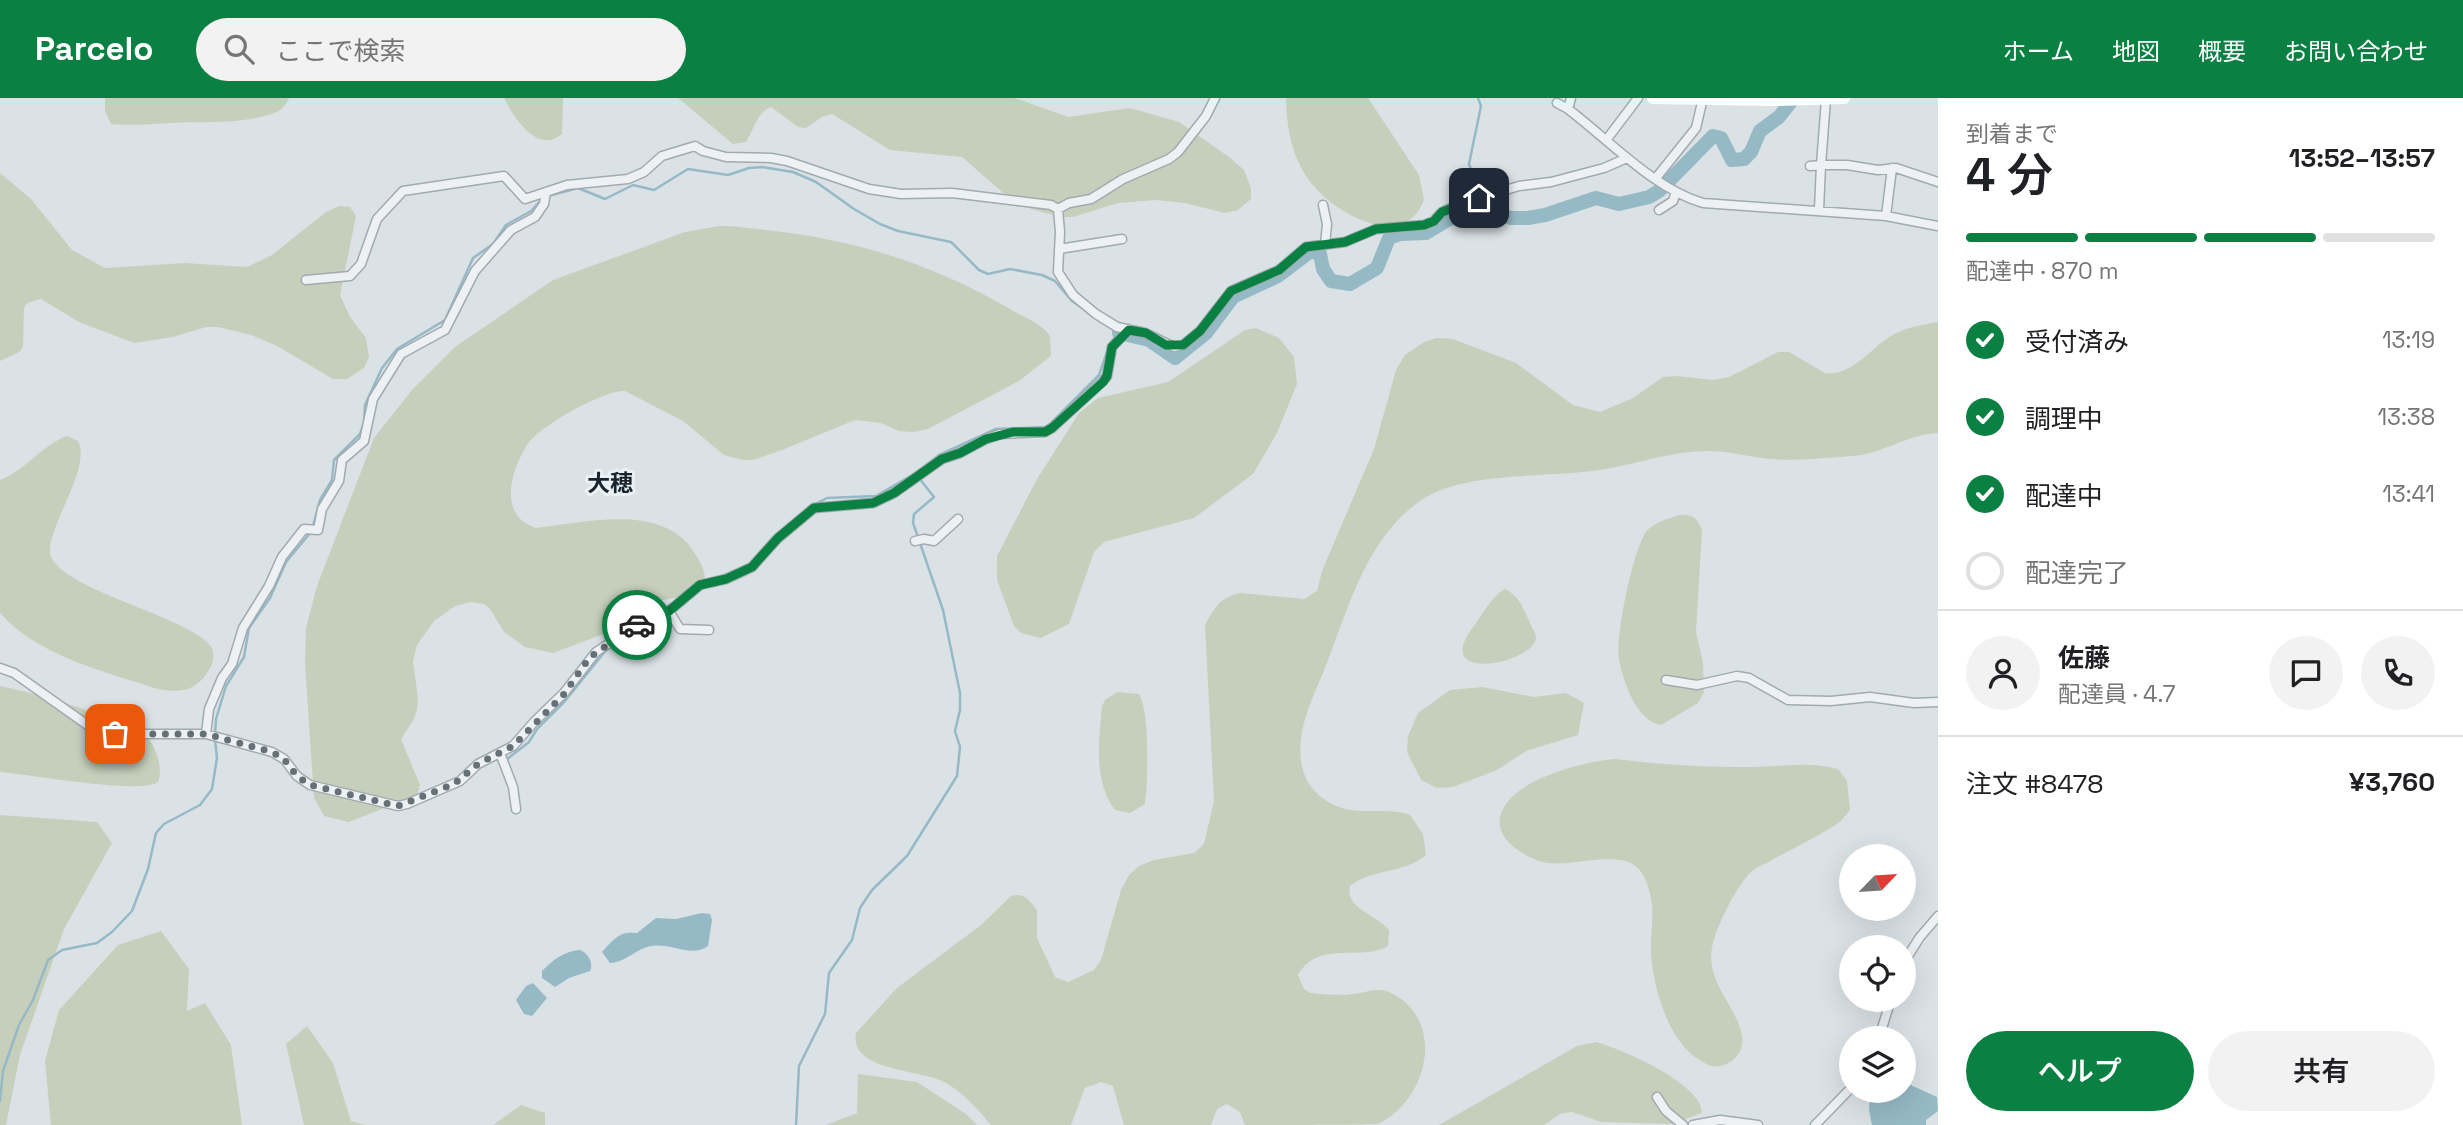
<!DOCTYPE html>
<html lang="ja">
<meta charset="utf-8">
<style>
:root{--surface:#fff;--page:#f2f2f2;--text:#202124;--muted:#757577;--line:#e0e0e0;--accent:#0b8043}
body{margin:0;font-family:"Space Grotesk","Noto Sans JP",sans-serif;background:var(--page);color:var(--text);height:100vh;display:flex;flex-direction:column;font-size:26px;white-space:nowrap}
*{box-sizing:border-box;margin:0}
p{font-size:23px;color:var(--muted)}
.icon{flex:none;width:38px;height:38px;fill:none;stroke:currentColor;stroke-width:2;stroke-linecap:round;stroke-linejoin:round}
.map{position:relative;flex:1;overflow:hidden}
.panel{display:flex;flex-direction:column;background:var(--surface);width:525px}
.panel>*{flex:none}
.needle{width:46px;rotate:65deg}
.fabs{position:absolute;left:1839px;top:746px;display:grid;gap:14px}
.fabs a{display:grid;place-items:center;width:77px;height:77px;border-radius:50%;background:var(--surface);box-shadow:0 7px 28px #0002;font-size:35px}
.pin{position:absolute;display:grid;place-items:center;width:60px;height:60px;color:#fff;margin:-30px;border-radius:14px;box-shadow:0 4px 10px #0006}
.courier{position:absolute;display:grid;place-items:center;width:70px;height:70px;margin:-35px;border:5px solid #0b8043;border-radius:50%;background:#fff;color:#222;box-shadow:0 2px 9px #0007}
.summary em{font-style:normal;font-weight:600}
.summary div{display:flex;flex-direction:column-reverse}
.summary{display:flex;align-items:center;justify-content:space-between;height:119px;padding:0 28px}
h1{font-size:46px;font-weight:600;line-height:52px}
.bar{display:grid;grid-template-columns:repeat(4,1fr);gap:10px 7px;align-content:center;height:84px;padding:0 28px}
.bar i{height:9px;border-radius:5px;background:var(--line)}
.bar .active{background:var(--accent)}
.bar p{grid-column:span 4}
.line{display:flex;align-items:center;gap:18px;padding:0 28px;border-top:2px solid var(--line)}
.line div{flex:1}
.round{display:grid;place-items:center;flex:none;width:74px;height:74px;border-radius:37px;background:var(--page)}
ol{padding:0 28px;list-style:none}
li{display:flex;align-items:center;gap:21px;height:77px}
li p{margin-inline-start:auto}
li .icon{padding:7px;border-radius:50%;background:var(--accent);color:#fff;stroke-width:4}
li:last-child{color:var(--muted)}
li i{width:38px;height:38px;border:4px solid var(--line);border-radius:50%}
.action{display:flex;gap:14px;margin-top:auto;padding:14px 28px}
.action a{flex:1;height:80px;border-radius:42px;background:var(--accent);color:#fff;font-size:28px;font-weight:600;line-height:80px;text-align:center}
.action a+a{background:var(--page);color:var(--text)}
header{display:flex;align-items:center;gap:42px;box-sizing:border-box;height:98px;padding:0 35px;background:var(--accent);color:#fff}
header strong{font-size:33px}
nav{display:flex;gap:38px;margin-inline-start:auto;font-size:24px}
.search{width:490px;height:63px;background:var(--page);display:flex;align-items:center;gap:18px;box-sizing:border-box;padding:0 24px;border-radius:38px;color:var(--muted);font-size:26px}
main{display:flex;flex:1;min-height:0}
.map>svg:first-child{display:block}
.green{fill:#c6cfbc}
.water{fill:#96b9c6}
.lines{fill:none;stroke-linecap:round;stroke-linejoin:round}
.stream{stroke:#96b9c6;stroke-width:2.5}
.river{stroke:#96b9c6;stroke-width:14}
.street-casing{stroke:#a1aaaf;stroke-width:11}
.street{stroke:#eef1f4;stroke-width:8}
.secondary{stroke:#fff;stroke-width:12}
.done{stroke:#657077;stroke-width:7;stroke-dasharray:0 12.6}
.route{stroke:#0b8043;stroke-width:9}
.labels{text-anchor:middle;dominant-baseline:central;stroke-width:6;stroke-linejoin:round;paint-order:stroke}
.quarter-label{font-size:23px;font-weight:bold;fill:#18232c;stroke:#eaf0f4}
</style>
<header>
<strong>Parcelo</strong>
<div class="search"><svg class="icon" aria-label="search" viewBox="0 0 24 24"><circle cx="10" cy="10" r="6"/><path d="M15 15l6 6"/></svg>ここで検索</div>
<nav><a>ホーム</a><a>地図</a><a>概要</a><a>お問い合わせ</a></nav>
</header>
<main>
<div class="map">
<svg width="1938" height="1027" viewBox="0 0 1938 1027">
<rect width="100%" height="100%" fill="#dbe2e6"/>
<!-- green -->
<path class="green" d="M 105,0 L 289,0 C 286,7 282,12 274,15 C 241,27 205,23 171,25 C 150,26 132,28 111,26 L 105,13 Z
M 504,0 L 563,0 L 562,36 C 538,57 514,20 504,0 Z
M 678,0 L 1015,0 L 1068,19 L 1130,10 L 1179,24 L 1229,59 L 1244,72 L 1251,90 L 1251,101 L 1238,112 L 1225,115 L 1185,105 L 1156,102 L 1118,105 L 1073,119 L 1061,119 L 1031,111 L 1009,100 L 962,59 L 890,52 L 832,16 L 822,19 L 806,30 L 798,29 L 771,9 C 757,14 754,32 746,44 L 733,46 Z
M 1286,0 L 1368,0 L 1419,77 L 1424,102 C 1402,160 1321,108 1303,73 C 1290,49 1287,28 1286,0 Z
M 0,75 L 31,101 L 72,152 L 105,170 L 185,165 L 247,169 L 272,157 L 326,114 L 339,108 L 350,109 L 356,118 L 340,197 L 350,219 L 366,240 L 369,259 L 364,270 L 347,281 L 333,281 L 277,248 L 251,237 L 218,229 L 206,229 L 173,239 L 134,245 L 79,224 L 41,201 L 27,205 L 24,210 L 23,249 L 19,254 L 0,263 Z
M 719,128 C 741,128 761,132 783,134 C 866,145 938,169 1010,211 C 1023,219 1042,225 1050,238 L 1051,258 L 1019,283 L 928,331 L 913,334 L 899,333 L 881,325 L 855,322 L 782,352 L 753,362 L 743,362 L 724,357 L 683,323 L 625,293 C 605,291 538,329 527,347 C 510,374 498,418 536,430 C 585,425 662,404 694,454 C 700,464 706,473 705,485 L 680,499 L 646,505 L 609,534 L 553,555 L 525,549 L 504,534 L 490,511 L 484,506 L 470,504 L 455,508 L 434,523 L 417,547 L 413,563 L 418,600 L 417,611 L 414,621 L 401,641 L 420,687 L 417,697 L 349,724 L 324,718 L 314,700 L 305,566 L 306,530 L 317,488 L 374,340 L 412,292 L 455,249 L 553,182 L 685,134 Z
M 1938,224 L 1938,335 C 1908,336 1883,356 1852,358 C 1824,360 1791,364 1762,360 C 1745,358 1728,353 1710,353 C 1675,352 1641,365 1606,371 C 1553,381 1466,371 1420,403 C 1358,447 1345,529 1315,594 C 1296,636 1287,691 1342,710 C 1363,717 1389,709 1410,717 L 1423,736 L 1426,757 C 1405,776 1372,770 1350,788 C 1345,811 1376,816 1389,832 L 1388,848 C 1361,864 1319,841 1298,877 L 1304,891 L 1310,895 C 1324,896 1339,898 1353,896 C 1366,895 1376,889 1389,894 C 1447,920 1429,1002 1378,1026 C 1365,1027 1266,1027 1245,1027 L 1240,1014 L 1227,1006 L 1217,1011 L 1211,1027 L 1124,1027 L 1113,988 L 1101,984 L 1085,990 L 1071,1027 L 991,1027 C 978,1011 961,992 942,983 C 918,971 849,973 856,935 L 897,890 L 981,827 L 1011,798 C 1024,794 1030,803 1037,812 L 1037,840 L 1055,879 L 1068,884 L 1094,872 L 1101,862 L 1121,792 L 1129,777 L 1139,768 L 1154,762 L 1194,755 L 1204,746 L 1214,703 L 1205,527 C 1215,509 1220,499 1241,495 L 1304,501 L 1317,493 L 1322,473 L 1374,351 L 1396,272 L 1405,257 L 1424,244 L 1436,240 L 1453,241 L 1516,265 L 1573,307 L 1600,314 L 1633,300 L 1663,279 L 1677,278 L 1713,282 L 1729,279 L 1778,254 L 1789,254 L 1825,275 C 1851,279 1871,250 1891,238 C 1905,229 1922,227 1938,224 Z
M 1256,230 L 1279,240 L 1294,259 L 1297,286 L 1277,335 L 1253,376 L 1194,420 L 1104,444 L 1094,454 L 1069,526 L 1041,540 L 1021,535 L 1014,528 L 997,482 L 997,458 L 1037,381 L 1079,315 L 1098,300 L 1168,284 L 1245,232 Z
M 67,338 L 78,343 C 93,370 42,436 51,459 C 66,492 178,516 208,545 C 223,560 203,586 188,591 C 176,594 162,593 151,589 C 100,572 37,557 0,515 L 0,382 C 26,372 42,347 67,338 Z
M 1679,417 C 1693,417 1697,419 1702,432 L 1696,534 L 1703,565 L 1704,594 L 1698,605 L 1661,627 C 1636,623 1623,583 1619,561 C 1615,540 1633,452 1646,434 C 1654,424 1668,421 1679,417 Z
M 1505,491 C 1519,497 1524,512 1530,525 C 1532,529 1536,536 1536,540 C 1535,565 1428,587 1474,528 C 1483,515 1492,498 1505,491 Z
M 0,588 C 34,595 66,605 99,616 C 110,619 126,621 135,627 C 152,638 165,666 158,684 C 141,697 28,676 0,674 Z
M 1482,589 L 1534,599 L 1566,595 L 1584,605 L 1578,637 L 1526,653 L 1497,672 L 1453,689 L 1437,690 L 1421,682 L 1407,654 L 1408,638 L 1418,615 L 1450,592 Z
M 1117,594 L 1139,596 C 1150,613 1148,685 1145,706 L 1130,715 L 1115,712 C 1093,683 1099,643 1102,608 L 1105,602 Z
M 1616,661 C 1661,667 1705,669 1751,669 C 1781,669 1809,663 1838,671 L 1847,683 L 1850,712 L 1841,723 C 1820,738 1795,749 1772,762 C 1766,766 1755,769 1750,775 C 1737,787 1714,833 1712,850 C 1706,885 1737,908 1742,938 C 1745,953 1733,966 1719,968 C 1710,970 1703,964 1695,959 C 1667,938 1653,889 1651,855 C 1650,833 1656,813 1649,792 C 1646,780 1640,768 1628,764 C 1598,754 1562,774 1534,761 C 1477,735 1498,698 1544,679 C 1568,669 1591,663 1616,661 Z
M 0,717 L 97,724 L 112,745 L 64,831 L 20,957 L 6,1027 L 0,1027 Z
M 161,833 L 189,871 L 187,913 L 205,905 L 231,947 L 242,1027 L 51,1027 L 45,963 L 59,912 L 118,847 Z
M 307,928 L 333,965 L 351,1023 L 365,1027 L 304,1027 L 286,946 Z
M 1596,944 C 1621,951 1702,985 1702,1015 L 1672,1026 L 1601,1024 L 1572,1014 L 1560,1016 L 1544,1027 L 1439,1027 L 1577,948 Z
M 858,976 L 917,984 L 966,1016 L 977,1027 L 826,1027 L 857,1015 Z
M 521,1007 L 545,1015 L 545,1027 L 493,1027 Z"/>
<!-- water -->
<path class="water" d="M 702,815 L 710,816 L 712,822 L 708,848 C 691,860 671,845 652,848 C 636,850 627,864 610,865 L 602,854 C 613,842 620,832 637,835 L 656,820 L 676,821 Z
M 580,852 C 588,855 594,865 590,873 L 569,880 L 555,889 L 542,880 L 542,873 C 553,862 564,853 580,852 Z
M 533,885 L 547,900 L 532,918 L 524,916 L 516,902 L 526,888 Z
M 1904,984 L 1937,999 L 1938,1013 L 1926,1022 L 1926,1027 L 1872,1027 L 1869,1012 L 1870,992 L 1904,992 Z"/>
<g class="lines">
<!-- stream -->
<path class="stream" d="M 1478,0 L 1481,8 L 1469,66 L 1486,113
M 548,98 L 578,90 L 605,101 L 633,87 L 654,92 L 688,71 L 728,77 L 749,70 L 762,69 L 793,74 L 816,84 L 854,111 L 880,126 L 898,133 L 951,144 L 979,172 L 988,176 L 1010,171 L 1042,177 L 1055,183 L 1072,203 L 1119,235 L 1110,245 L 1099,277 L 1051,325 L 1045,329 L 996,331 L 939,357 L 921,371
M 815,406 L 827,400 L 876,398 L 912,377
M 313,428 L 320,402 L 332,382 L 334,362 L 360,336 L 364,325 L 365,307 L 382,270 L 397,251 L 445,222 L 473,160 L 493,146 L 506,127 L 531,113 L 542,101
M 918,439 L 913,425 L 914,416 L 934,399 L 919,380
M 642,528 L 668,519
M 215,636 L 216,621 L 226,588 L 244,559 L 249,530 L 270,500 L 286,464 L 311,434
M 506,662 L 529,644 L 537,631 L 565,603 L 607,551
M 0,1003 L 3,973 L 19,927 L 33,902 L 48,862 L 62,852 L 97,845 L 112,834 L 132,813 L 148,771 L 156,735 L 164,726 L 200,707 L 212,691 L 217,660 L 215,642
M 796,1027 L 799,968 L 825,916 L 829,875 L 852,842 L 860,810 L 872,792 L 907,758 L 957,678 L 960,649 L 955,633 L 960,612 L 960,595 L 943,512 L 920,445"/>
<!-- river -->
<path class="river" d="M 1119,235 L 1149,242 L 1175,260 L 1206,235 L 1233,199 L 1278,178 L 1311,153 L 1320,156 L 1323,171 L 1331,183 L 1350,186 L 1377,170 L 1389,140 L 1400,136 L 1426,135 L 1459,115 L 1486,113 L 1511,120 L 1528,120 L 1545,117 L 1596,100 L 1619,106 L 1649,99 L 1659,93 L 1713,38 L 1721,40 L 1732,62 L 1744,61 L 1751,54 L 1760,33 L 1779,19 L 1794,0"/>
<!-- street casing -->
<g class="street-casing">
<path id="street" d="M 1571,0 L 1568,11 C 1609,42 1654,91 1703,105 L 1886,118 L 1938,128
M 1557,5 L 1568,11
M 1607,41 L 1638,0
M 1810,68 L 1821,67 L 1826,1
M 1656,80 L 1696,30 L 1703,0
M 1323,107 L 1327,126 L 1325,147
M 1058,111 L 1069,105 L 1091,101 L 1123,81 L 1169,61 L 1178,54 L 1206,18 L 1215,0
M 1659,112 L 1673,103 L 1676,94
M 1819,112 L 1821,67 L 1847,67 L 1878,72 L 1896,70 L 1938,84
M 1886,118 L 1892,70
M 1059,151 L 1122,141
M 306,182 L 350,178 L 361,166 L 377,121 L 403,93 L 504,78 L 525,101 L 567,87 L 628,81 L 644,74 L 662,58 L 695,48 L 703,53 L 726,59 L 771,60 L 787,63 L 869,91 L 901,96 L 952,95 L 1051,107 L 1058,111 L 1060,134 L 1058,174 L 1073,197 L 1096,216 L 1117,229 L 1145,235 L 1174,249 L 1183,247 L 1200,233 L 1231,193 L 1279,172 L 1306,149 L 1345,144 L 1376,131 L 1424,127 L 1434,123 L 1442,114 L 1460,106 L 1519,88 L 1551,84 L 1604,70 L 1627,60
M 915,443 L 924,441 L 934,443 L 958,421
M 669,513 L 680,531 L 709,532
M 0,570 L 14,575 L 93,631 L 115,636 L 206,636 L 272,654 L 284,661 L 297,678 L 310,687 L 398,708 L 407,706 L 460,683 L 478,666 L 513,648 L 534,624 L 564,595 L 596,554 L 643,523 L 669,513 L 700,487 L 726,481 L 752,469 L 777,441 L 814,410 L 873,405 L 894,395 L 942,361 L 960,355 L 986,341 L 1000,336 L 1045,334 L 1052,330 L 1103,283 L 1107,278 L 1112,249 L 1129,231
M 1666,582 L 1697,587 L 1737,578 L 1749,580 L 1788,602 L 1831,603 L 1870,599 L 1914,605 L 1938,604
M 206,636 L 209,611 L 222,580 L 232,566 L 243,530 L 269,488 L 282,459 L 304,431 L 318,432 L 322,411 L 339,383 L 342,362 L 364,343 L 373,301 L 401,256 L 445,232 L 475,173 L 511,132 L 535,119 L 544,106 L 546,94
M 500,655 L 513,689 L 516,711
M 1904,864 L 1920,839 L 1938,818
M 1879,940 L 1891,901
M 1657,999 L 1666,1013 L 1683,1027
M 1693,1027 L 1720,1022 L 1758,1027
M 1815,1027 L 1852,989"/>
</g>
<!-- street -->
<use href="#street" class="street"/>
<!-- secondary -->
<path class="secondary" d="M 1653,0 L 1778,2 L 1844,0"/>
</g>
<g class="lines">
<!-- done -->
<path class="done" d="M 115,636 L 206,636 L 272,654 L 284,661 L 297,678 L 310,687 L 398,708 L 454,686 L 478,666 L 513,648 L 564,596 L 590,559 L 637,527"/>
<!-- route -->
<path class="route" d="M 637,527 L 669,513 L 700,487 L 726,481 L 752,469 L 778,440 L 814,410 L 873,405 L 894,395 L 942,361 L 960,355 L 986,341 L 1013,334 L 1045,334 L 1052,330 L 1103,284 L 1107,278 L 1112,249 L 1129,232 L 1146,235 L 1166,247 L 1183,247 L 1200,233 L 1231,193 L 1279,172 L 1306,149 L 1345,144 L 1376,131 L 1424,127 L 1434,123 L 1442,114 L 1479,100"/>
</g>
<g class="labels">
<!-- quarter labels -->
<g class="quarter-label">
<text x="610" y="385">大穂</text>
</g>
</g>
</svg>
<div class="fabs">
<a><svg class="needle" viewBox="-14 -14 28 28"><path d="M0-13l5 13h-10z" fill="#e53935"/><path d="M0 13l5-13h-10z" fill="#757577"/></svg></a>
<a><svg class="icon" aria-label="locate" viewBox="0 0 24 24"><circle cx="12" cy="12" r="6"/><path d="M12 2v4M12 18v4M2 12h4M18 12h4"/></svg></a>
<a><svg class="icon" aria-label="layers" viewBox="0 0 24 24"><path d="M12 4l9 5-9 5-9-5zM3 14l9 5 9-5"/></svg></a>
</div>
<div class="pin" style="left:115px;top:636px;background:#ea580c"><svg class="icon" aria-label="bag" viewBox="0 0 24 24"><path d="M5 8h14l-1 12H6zM9 8a3 3 0 0 1 6 0"/></svg></div>
<div class="pin" style="left:1479px;top:100px;background:#1f2937"><svg class="icon" aria-label="home" viewBox="0 0 24 24"><path d="M3 11l9-7 9 7M6 9v11h12V9"/></svg></div>
<div class="courier" style="left:637px;top:527px"><svg class="icon" aria-label="car" viewBox="0 0 24 24"><path d="M5 17H2v-5l4-1 3-4h7l3 4 3 1v5h-3M9 17h6M6 11h13"/><circle cx="7" cy="17" r="2"/><circle cx="17" cy="17" r="2"/></svg></div>
</div>
<section class="panel">
<div class="summary"><div><h1>4 分</h1><p>到着まで</p></div><em>13:52–13:57</em></div>
<div class="bar"><i class="active"></i><i class="active"></i><i class="active"></i><i></i><p>配達中 · 870 m</p></div>
<ol>
<li><svg class="icon" aria-label="check" viewBox="0 0 24 24"><path d="M5 12l5 5 9-10"/></svg>受付済み<p>13:19</p></li>
<li><svg class="icon" aria-label="check" viewBox="0 0 24 24"><path d="M5 12l5 5 9-10"/></svg>調理中<p>13:38</p></li>
<li><svg class="icon" aria-label="check" viewBox="0 0 24 24"><path d="M5 12l5 5 9-10"/></svg>配達中<p>13:41</p></li>
<li><i></i>配達完了</li>
</ol>
<div class="line" style="height:126px"><a class="round"><svg class="icon" aria-label="person" viewBox="0 0 24 24"><circle cx="12" cy="8" r="4"/><path d="M4 21q1-7 8-7t8 7"/></svg></a><div><b>佐藤</b><p>配達員 · 4.7</p></div><a class="round"><svg class="icon" aria-label="chat" viewBox="0 0 24 24"><path d="M4 5h16v11H9l-5 4z"/></svg></a><a class="round"><svg class="icon" aria-label="phone" viewBox="0 0 24 24"><path d="M5 4h4l2 5-3 2q2 4 5 5l2-3 5 2v4C11 20 4 13 5 4z"/></svg></a></div>
<div class="line" style="height:91px"><div>注文 #8478</div><b>¥3,760</b></div>
<div class="action"><a>ヘルプ</a><a>共有</a></div>
</section>
</main>
